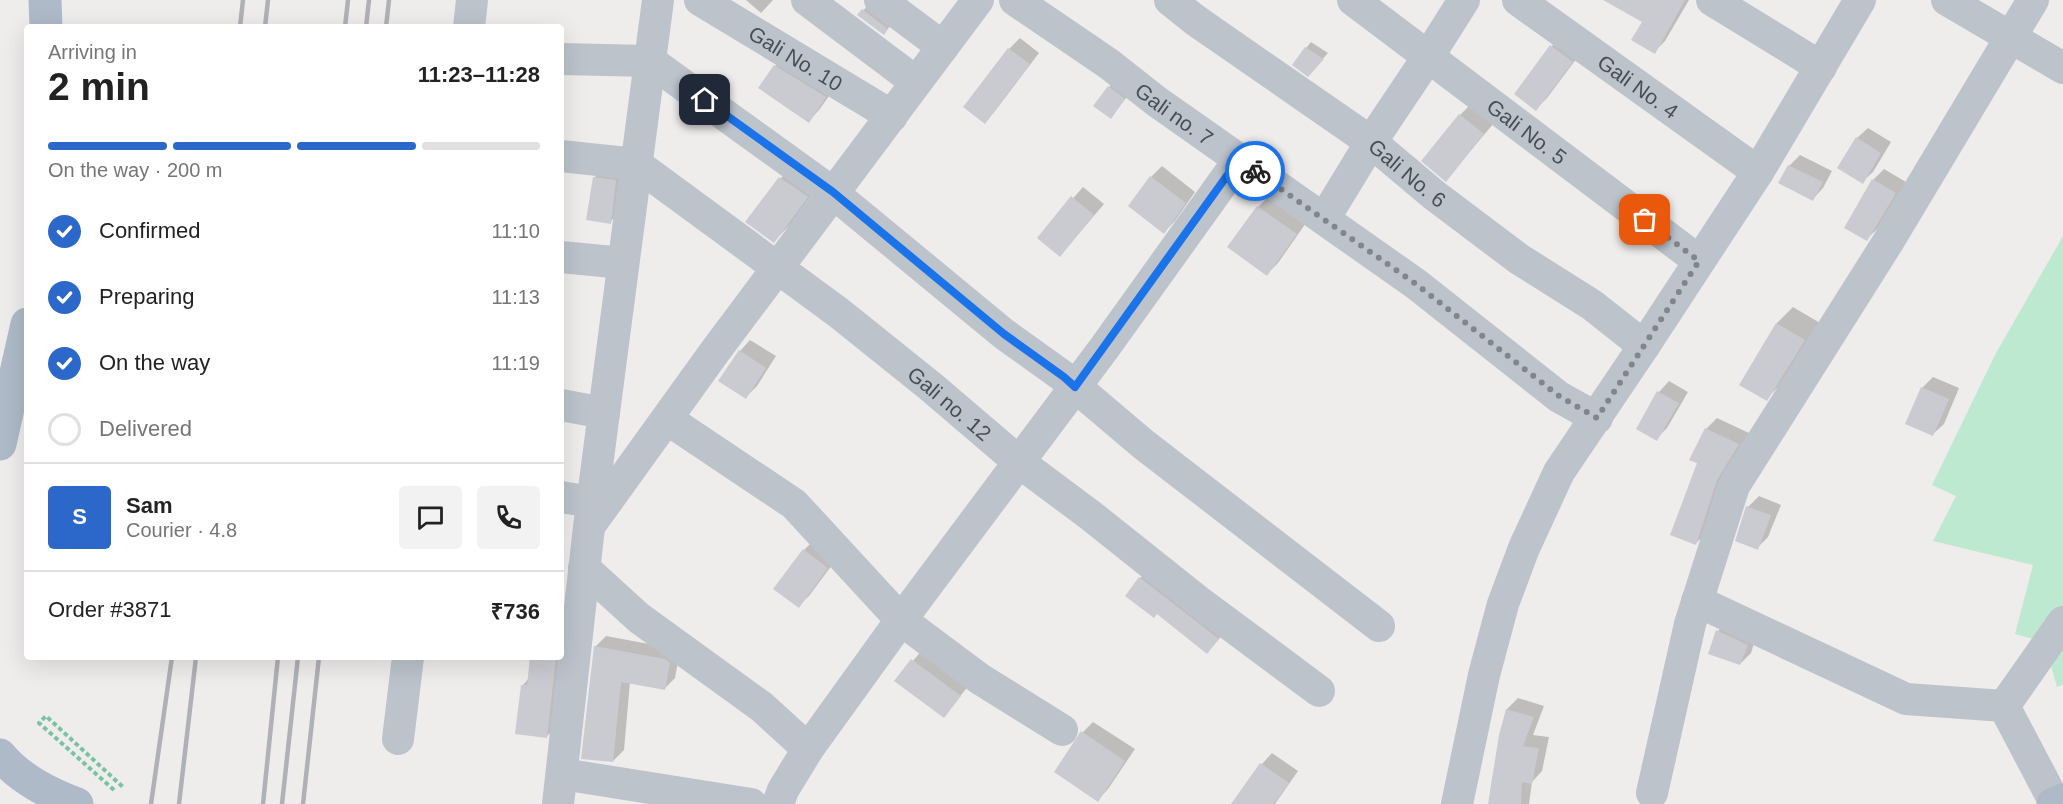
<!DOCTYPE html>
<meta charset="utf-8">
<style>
:root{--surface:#fff;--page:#f2f2f2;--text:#222;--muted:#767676;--line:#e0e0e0;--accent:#2c68c9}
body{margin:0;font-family:Helvetica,sans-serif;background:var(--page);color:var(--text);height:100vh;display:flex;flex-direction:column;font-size:22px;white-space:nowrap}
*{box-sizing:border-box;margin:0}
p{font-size:20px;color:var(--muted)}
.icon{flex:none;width:33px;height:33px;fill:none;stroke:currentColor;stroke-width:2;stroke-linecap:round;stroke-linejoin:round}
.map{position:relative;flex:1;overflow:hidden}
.details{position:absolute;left:24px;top:24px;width:540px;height:636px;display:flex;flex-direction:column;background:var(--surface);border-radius:6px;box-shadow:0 6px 24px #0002}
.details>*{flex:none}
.pin{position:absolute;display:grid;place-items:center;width:51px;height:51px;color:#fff;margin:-26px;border-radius:12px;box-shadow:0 3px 9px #0006}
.courier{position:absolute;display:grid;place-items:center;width:60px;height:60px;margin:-30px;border:4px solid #1a73e8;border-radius:50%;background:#fff;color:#222;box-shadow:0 2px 8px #0007}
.summary em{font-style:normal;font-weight:700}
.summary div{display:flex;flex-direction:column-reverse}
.summary{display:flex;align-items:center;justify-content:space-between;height:102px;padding:0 24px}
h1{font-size:39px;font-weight:700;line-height:45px}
.bar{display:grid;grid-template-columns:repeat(4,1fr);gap:9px 6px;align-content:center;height:72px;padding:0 24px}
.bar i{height:8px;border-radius:4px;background:var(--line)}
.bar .selected{background:var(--accent)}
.bar p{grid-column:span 4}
.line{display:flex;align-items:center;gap:15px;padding:0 24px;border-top:2px solid var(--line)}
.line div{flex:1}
.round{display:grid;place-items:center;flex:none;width:63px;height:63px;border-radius:6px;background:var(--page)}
ol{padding:0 24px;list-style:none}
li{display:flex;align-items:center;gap:18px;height:66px}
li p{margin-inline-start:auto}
li .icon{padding:6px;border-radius:50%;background:var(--accent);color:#fff;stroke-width:4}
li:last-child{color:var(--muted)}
li i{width:33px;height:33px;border:3px solid var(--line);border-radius:50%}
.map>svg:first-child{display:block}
.green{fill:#bee9d1}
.shadow{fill:#0003}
.building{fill:#cacbd0}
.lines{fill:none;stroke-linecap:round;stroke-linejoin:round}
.path{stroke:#7ac2a3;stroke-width:4;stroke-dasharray:4.5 3;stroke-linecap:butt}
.minor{stroke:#bcc3ca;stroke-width:32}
.major{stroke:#aebac8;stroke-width:33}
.rail{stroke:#afb1b6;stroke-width:4.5}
.done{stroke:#82858b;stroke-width:6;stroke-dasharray:0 10.8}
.route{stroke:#1a73e8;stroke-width:8}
.labels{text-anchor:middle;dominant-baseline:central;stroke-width:4.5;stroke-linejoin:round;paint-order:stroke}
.street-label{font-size:21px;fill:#474e57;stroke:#fff}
</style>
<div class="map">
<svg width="2063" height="804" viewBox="0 0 2063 804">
<rect width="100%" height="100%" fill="#efecec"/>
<!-- green -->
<path class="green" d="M 2063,236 L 2063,684 L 2057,687 L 2044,642 L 2015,634 L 2033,565 L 1933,541 L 1956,496 L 1932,485 L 1996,353 Z"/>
<!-- shadow -->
<path class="shadow" d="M 746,0 L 773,0 L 761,13 Z
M 873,0 L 894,22 L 884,33 L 859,15 Z
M 1616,0 L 1689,0 L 1665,41 L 1654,52 L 1644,21 Z
M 1562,36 L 1583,50 L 1547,98 L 1536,109 L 1552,46 Z
M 1020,38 L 1039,53 L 995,111 L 985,122 L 1009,49 Z
M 1311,42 L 1328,53 L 1308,75 L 1306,48 Z
M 786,56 L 836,86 L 819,110 L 809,121 L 775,66 Z
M 1120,76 L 1134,88 L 1111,117 L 1109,87 Z
M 1471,104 L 1494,123 L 1446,180 L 1460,115 Z
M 1868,128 L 1891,142 L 1873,172 L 1862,182 L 1857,138 Z
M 1800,155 L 1832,171 L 1823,188 L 1813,199 L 1780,183 L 1789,166 Z
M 797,162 L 823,180 L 790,225 L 774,241 L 747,221 L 781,178 Z
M 1162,166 L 1195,192 L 1175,221 L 1164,232 L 1151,177 Z
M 605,167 L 626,170 L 621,211 L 610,222 L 594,178 Z
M 1884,169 L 1906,182 L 1878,228 L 1867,239 L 1873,180 Z
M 1083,187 L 1104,204 L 1070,244 L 1039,237 Z
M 1269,196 L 1306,223 L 1278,263 L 1267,274 L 1258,207 Z
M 1793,307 L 1820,323 L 1782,383 L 1766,399 L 1741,384 L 1777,323 Z
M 750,340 L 776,356 L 757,386 L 746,397 L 740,351 Z
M 1933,377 L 1959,388 L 1944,424 L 1933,434 L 1922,388 Z
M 1669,381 L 1688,392 L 1667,428 L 1656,439 L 1659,392 Z
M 1717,418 L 1749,433 L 1727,468 L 1707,533 L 1696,543 L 1698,463 L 1706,429 Z
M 1759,496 L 1781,505 L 1768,537 L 1757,548 L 1748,507 Z
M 815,539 L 838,557 L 809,596 L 798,606 L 804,550 Z
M 1151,568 L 1229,628 L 1207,652 L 1140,578 Z
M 1728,620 L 1757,634 L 1751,653 L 1740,664 L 1718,631 Z
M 561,624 L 569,624 L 558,725 L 547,736 L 523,685 L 529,678 L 531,657 L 561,657 Z
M 606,636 L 676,649 L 680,651 L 675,678 L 665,688 L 630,682 L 624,750 L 613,761 L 595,647 Z
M 923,649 L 970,684 L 944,716 L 896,681 Z
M 1518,698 L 1544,706 L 1533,735 L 1549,737 L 1542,771 L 1532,782 L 1529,804 L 1490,804 L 1491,785 L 1507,709 Z
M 1093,722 L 1135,749 L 1108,789 L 1098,800 L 1083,732 Z
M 1272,753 L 1298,771 L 1275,804 L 1233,804 L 1262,764 Z"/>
<!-- building -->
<path class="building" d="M 1603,0 L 1685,0 L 1655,54 L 1631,40 L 1642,22 Z
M 862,9 L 888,29 L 884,35 L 857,15 Z
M 1550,45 L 1573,62 L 1536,111 L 1514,94 Z
M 1305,47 L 1324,59 L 1308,77 L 1292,65 Z
M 1008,48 L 1030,64 L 985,124 L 963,107 Z
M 774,65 L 826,97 L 809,123 L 758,88 Z
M 1108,86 L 1125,99 L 1111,119 L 1093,106 Z
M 1459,114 L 1484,134 L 1446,182 L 1421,161 Z
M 1856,137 L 1881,153 L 1863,184 L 1837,168 Z
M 1788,165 L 1823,182 L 1813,201 L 1778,183 Z
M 1150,176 L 1186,203 L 1164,234 L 1128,206 Z
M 593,177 L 616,180 L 611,224 L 586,220 Z
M 779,177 L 808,197 L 774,243 L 745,222 Z
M 1872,179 L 1896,193 L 1867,241 L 1844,228 Z
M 1071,196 L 1094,215 L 1060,257 L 1037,238 Z
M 1257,206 L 1297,234 L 1267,276 L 1227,247 Z
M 1776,323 L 1805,340 L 1767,401 L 1739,385 Z
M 739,350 L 766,368 L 746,399 L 718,381 Z
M 1921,387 L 1949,399 L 1933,436 L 1905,424 Z
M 1657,391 L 1679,403 L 1657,441 L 1636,429 Z
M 1705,428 L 1739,444 L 1717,480 L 1696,545 L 1670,535 L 1697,463 L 1689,460 Z
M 1746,506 L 1771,515 L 1758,550 L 1735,541 Z
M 803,549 L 828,568 L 799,608 L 773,589 Z
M 1139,577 L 1219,639 L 1207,654 L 1157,614 L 1154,618 L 1125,596 Z
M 1716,630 L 1748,645 L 1740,665 L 1708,654 Z
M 594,646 L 665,659 L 670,663 L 665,690 L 621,682 L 613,762 L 581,759 Z
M 530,657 L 556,657 L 547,738 L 515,734 L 521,685 L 527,685 Z
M 911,659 L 961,696 L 944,718 L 894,681 Z
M 1506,709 L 1534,717 L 1523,746 L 1539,748 L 1532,784 L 1522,782 L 1521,804 L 1488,804 L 1499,735 Z
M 1081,731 L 1125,761 L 1098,802 L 1054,772 Z
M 1260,763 L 1289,783 L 1274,804 L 1231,804 Z"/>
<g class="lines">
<!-- path -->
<path class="path" d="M 114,790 L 39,723 L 46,716 L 124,788"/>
<!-- minor -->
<g class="minor">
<path id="s1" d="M 700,0 L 892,116"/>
<path d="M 807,0 L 916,82"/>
<path d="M 880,0 L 943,47"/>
<path id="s2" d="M 1015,0 L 1109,64 L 1156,101 L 1416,284 L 1559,397 L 1597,418"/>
<path id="s3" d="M 1170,0 L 1195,20 L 1371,142 L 1434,195 L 1519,259 L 1592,305 L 1644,346"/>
<path id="s4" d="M 1353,0 L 1699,261"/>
<path id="s5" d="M 1518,0 L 1758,172"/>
<path d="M 1712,0 L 1821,67"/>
<path d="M 1947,0 L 2063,68"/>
<path d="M 469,27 L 472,0"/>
<path d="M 561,59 L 650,61 L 833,193 L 1004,334 L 1064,377 L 1143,444 L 1379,626"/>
<path id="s6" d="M 561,156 L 636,164 L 839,313 L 930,386 L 1019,462 L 1090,515 L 1198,601 L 1319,691"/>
<path d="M 1324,219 L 1371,142 L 1428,57 L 1464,0"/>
<path d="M 561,257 L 623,263"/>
<path d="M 561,405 L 604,413"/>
<path d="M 667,419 L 794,504 L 901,620 L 980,679 L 1062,730"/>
<path d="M 561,497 L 592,502"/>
<path d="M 590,525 L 716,350 L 978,0"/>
<path d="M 584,568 L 639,618 L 762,707 L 808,749"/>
<path d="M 1697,601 L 1906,699 L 2004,706"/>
<path d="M 398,739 L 408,657"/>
<path d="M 562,774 L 751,804"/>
<path d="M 1652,793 L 1690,624 L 1734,486 L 1888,242 L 2033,0"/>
<path d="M 2055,803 L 2004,706 L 2063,622"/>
<path d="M 558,804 L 589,527 L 658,0"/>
<path d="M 778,804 L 783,790 L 808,749 L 901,620 L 1105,347 L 1239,160"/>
<path d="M 1457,804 L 1484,675 L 1503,604 L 1524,548 L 1559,472 L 1644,346 L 1758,172 L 1860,0"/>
</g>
<!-- major -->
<path class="major" d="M 45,0 L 46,27
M 0,444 L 27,324
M 0,755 C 20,779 48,793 77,804
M 2053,804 L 2063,800"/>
<!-- rail -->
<path class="rail" d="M 240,27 L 243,0
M 265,27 L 268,0
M 345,27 L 348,0
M 366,27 L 369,0
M 386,27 L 389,0
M 151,804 L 172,657
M 179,804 L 196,657
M 263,804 L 278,657
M 282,804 L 298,657
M 303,804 L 319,657"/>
</g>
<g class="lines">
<!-- done -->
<path class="done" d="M 1255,171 L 1416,284 L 1559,396 L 1597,418 L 1699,261 L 1645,220"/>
<!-- route -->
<path class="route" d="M 705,100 L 833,192 L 1004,334 L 1064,377 L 1075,387 L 1239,159 L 1255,171"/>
</g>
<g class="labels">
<!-- street labels -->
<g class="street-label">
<text stroke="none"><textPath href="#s1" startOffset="112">Gali No. 10</textPath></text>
<text stroke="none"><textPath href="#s5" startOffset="148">Gali No. 4</textPath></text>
<text stroke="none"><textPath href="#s2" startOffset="196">Gali no. 7</textPath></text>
<text stroke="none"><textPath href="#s4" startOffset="218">Gali No. 5</textPath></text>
<text stroke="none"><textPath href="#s3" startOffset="294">Gali No. 6</textPath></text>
<text stroke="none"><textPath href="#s6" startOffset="470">Gali no. 12</textPath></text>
</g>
</g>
</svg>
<div class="pin" style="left:1645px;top:220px;background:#ea580c"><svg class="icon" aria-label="bag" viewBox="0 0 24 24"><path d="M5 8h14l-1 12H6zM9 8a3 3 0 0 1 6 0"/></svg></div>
<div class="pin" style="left:705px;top:100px;background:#1f2937"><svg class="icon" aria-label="home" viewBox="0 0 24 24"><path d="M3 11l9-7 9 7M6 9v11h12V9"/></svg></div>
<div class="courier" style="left:1255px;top:171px"><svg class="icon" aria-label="bike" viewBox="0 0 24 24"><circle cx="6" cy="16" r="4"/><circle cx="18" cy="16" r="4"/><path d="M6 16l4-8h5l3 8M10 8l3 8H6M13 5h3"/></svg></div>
<section class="details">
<div class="summary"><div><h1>2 min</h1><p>Arriving in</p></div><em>11:23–11:28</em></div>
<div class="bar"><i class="selected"></i><i class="selected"></i><i class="selected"></i><i></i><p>On the way · 200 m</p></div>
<ol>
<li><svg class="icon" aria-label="check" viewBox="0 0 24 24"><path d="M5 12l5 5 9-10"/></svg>Confirmed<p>11:10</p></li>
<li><svg class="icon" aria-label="check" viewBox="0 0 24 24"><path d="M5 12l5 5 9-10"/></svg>Preparing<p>11:13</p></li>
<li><svg class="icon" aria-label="check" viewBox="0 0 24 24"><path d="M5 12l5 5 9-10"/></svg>On the way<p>11:19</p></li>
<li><i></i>Delivered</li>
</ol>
<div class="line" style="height:108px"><b class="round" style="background:var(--accent);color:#fff">S</b><div><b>Sam</b><p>Courier · 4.8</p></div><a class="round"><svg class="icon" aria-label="chat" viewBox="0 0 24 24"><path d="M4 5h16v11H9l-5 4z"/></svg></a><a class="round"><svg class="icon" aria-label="phone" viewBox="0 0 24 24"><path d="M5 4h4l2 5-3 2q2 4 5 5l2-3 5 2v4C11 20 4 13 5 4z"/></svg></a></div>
<div class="line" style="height:78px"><div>Order #3871</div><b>₹736</b></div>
</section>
</div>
